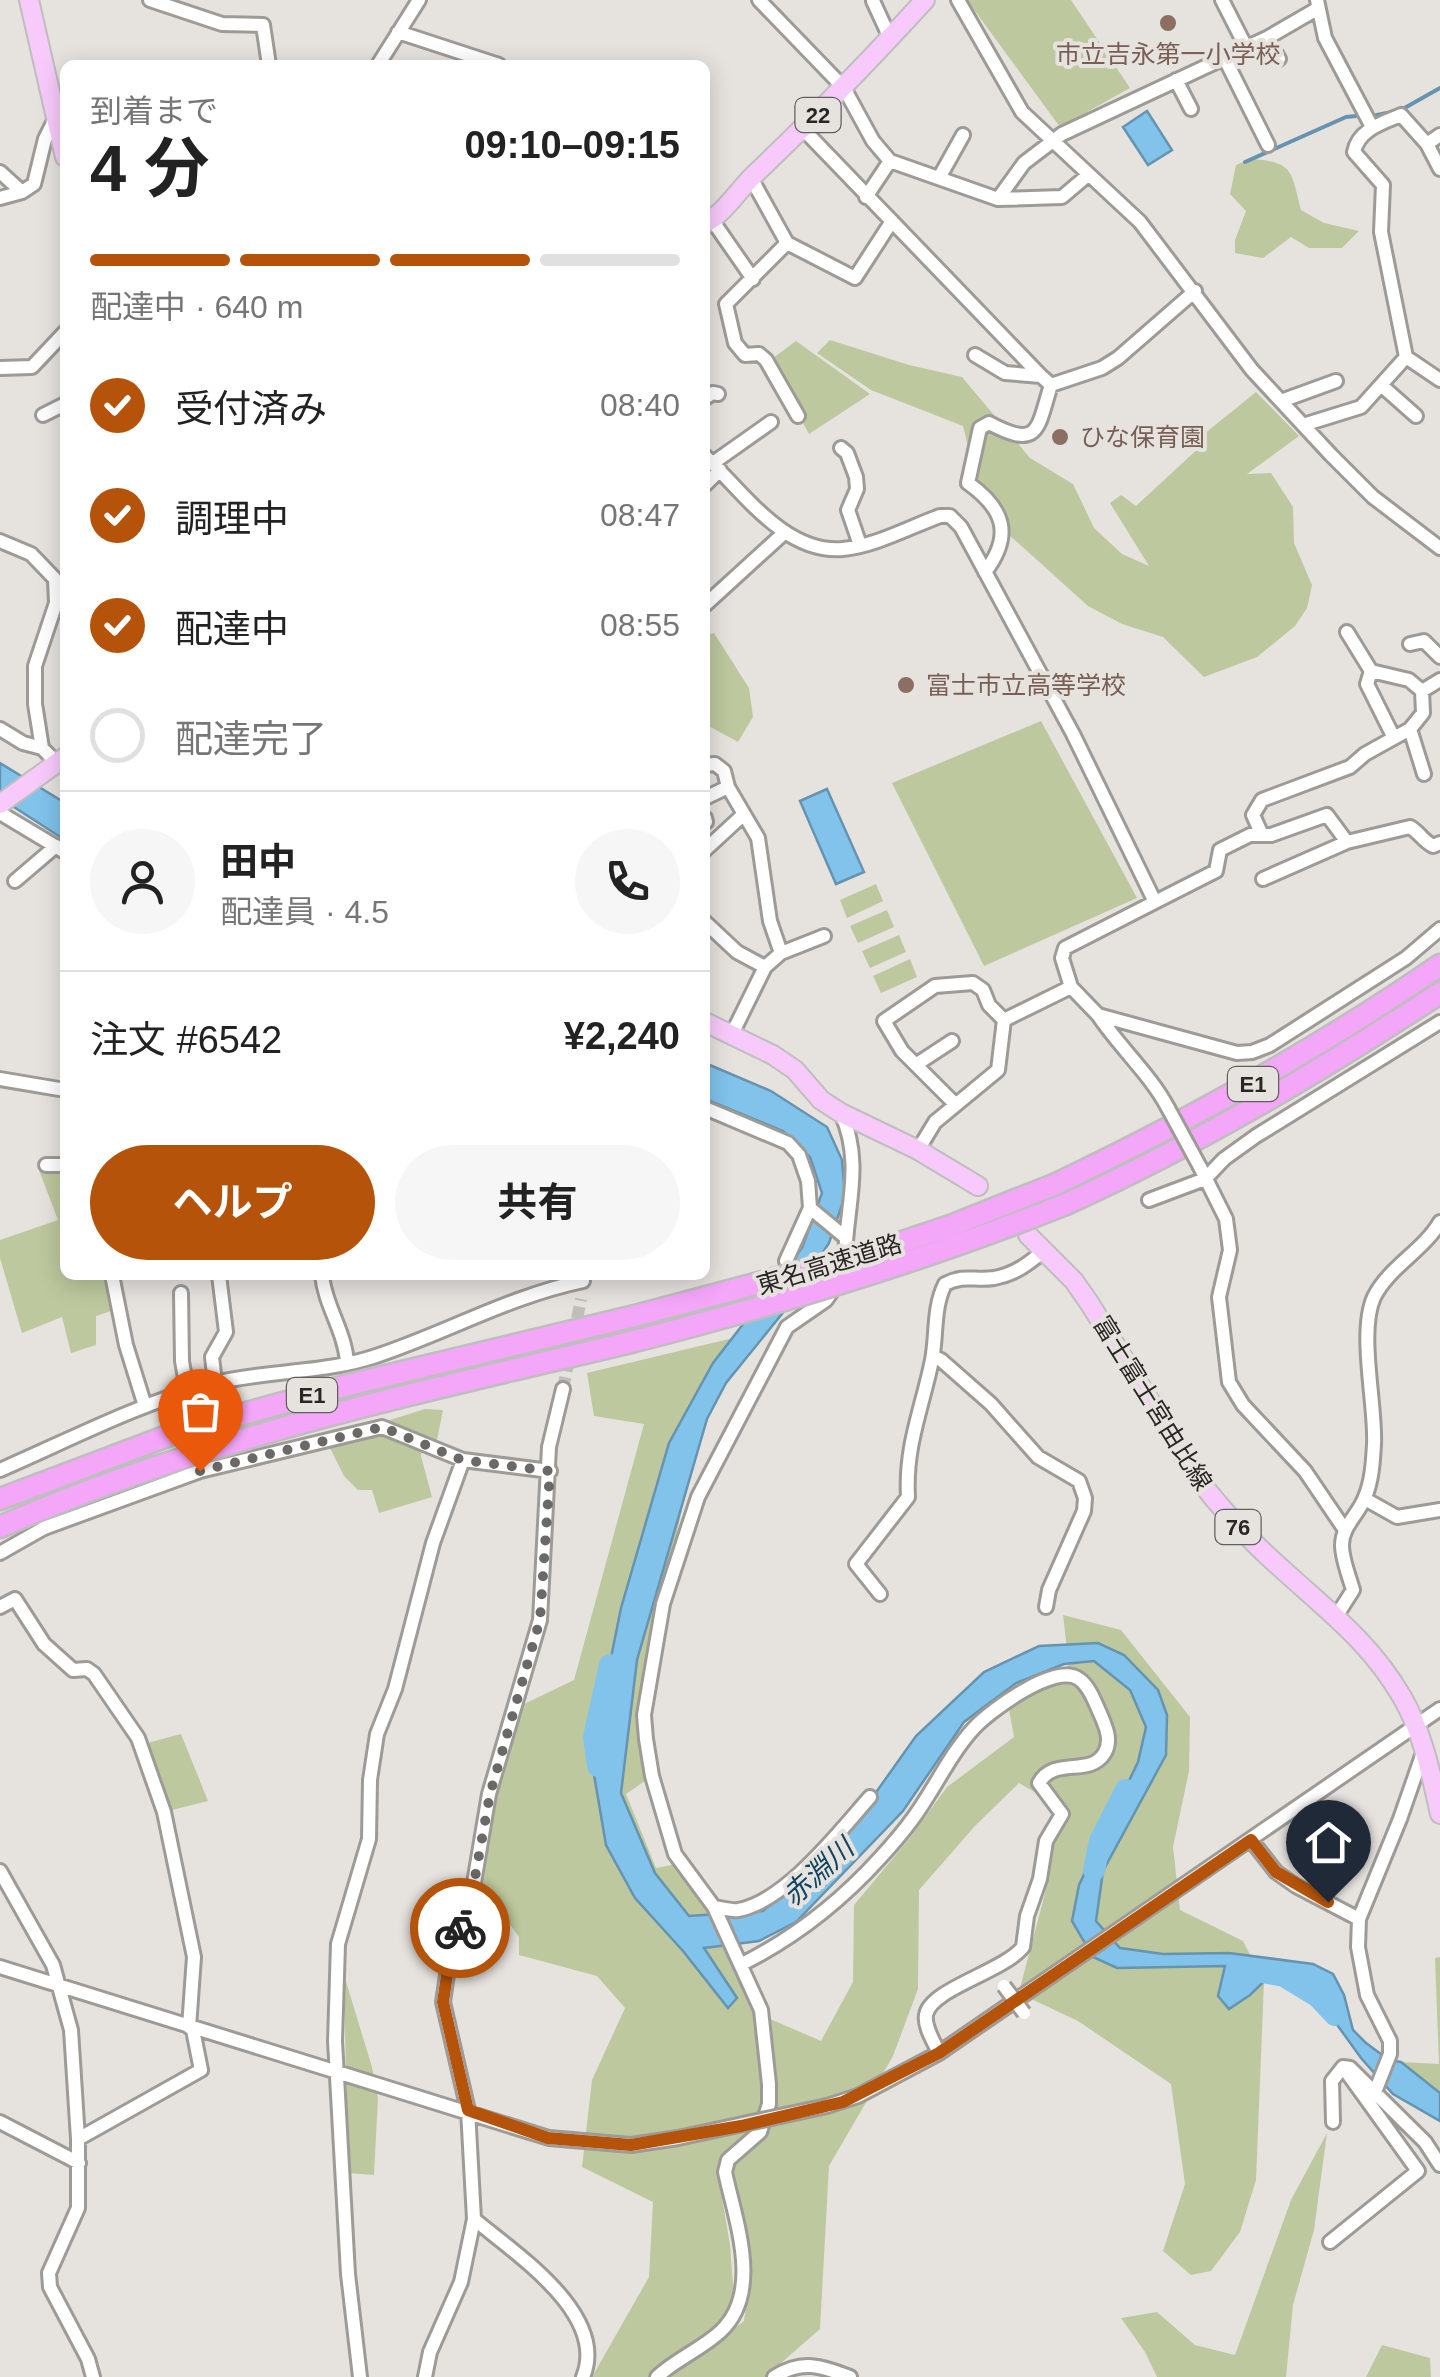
<!DOCTYPE html>
<html lang="ja">
<meta charset="utf-8">
<style>
:root{--surface:#fff;--page:#f6f6f6;--text:#222;--muted:#767676;--line:#e0e0e0;--accent:#b45309}
body{margin:0;font-family:Helvetica,"Noto Sans JP",sans-serif;background:var(--page);color:var(--text);height:100vh;display:flex;flex-direction:column;font-size:38px;white-space:nowrap}
*{box-sizing:border-box;margin:0}
p{font-size:32px;color:var(--muted)}
.icon{flex:none;width:55px;height:55px;fill:none;stroke:currentColor;stroke-width:2;stroke-linecap:round;stroke-linejoin:round}
.map{position:relative;flex:1;overflow:hidden}
.drawer{position:absolute;left:60px;top:60px;width:650px;height:1220px;display:flex;flex-direction:column;background:var(--surface);border-radius:15px;box-shadow:0 5px 25px #0003}
.drawer>*{flex:none}
.pin{position:absolute;display:grid;place-items:center;width:85px;height:85px;color:#fff;margin:-102px -42px;border-radius:50% 50% 50% 0;rotate:-45deg;box-shadow:0 0 10px #0007}
.pin .icon{rotate:45deg}
.courier{position:absolute;display:grid;place-items:center;width:100px;height:100px;margin:-50px;border:8px solid #b45309;border-radius:50%;background:#fff;color:#222;box-shadow:0 2px 12px #0007}
.head em{font-style:normal;font-weight:700}
.head div{display:flex;flex-direction:column-reverse}
.head{display:flex;align-items:center;justify-content:space-between;height:170px;padding:0 30px}
h1{font-size:65px;font-weight:700;line-height:75px}
.bar{display:grid;grid-template-columns:repeat(4,1fr);gap:15px 10px;align-content:center;height:120px;padding:0 30px}
.bar i{height:12px;border-radius:8px;background:var(--line)}
.bar .on{background:var(--accent)}
.bar p{grid-column:span 4}
.line{display:flex;align-items:center;gap:25px;padding:0 30px;border-top:2px solid var(--line)}
.line div{flex:1}
.round{display:grid;place-items:center;flex:none;width:105px;height:105px;border-radius:52px;background:var(--page)}
ol{padding:0 30px;list-style:none}
li{display:flex;align-items:center;gap:30px;height:110px}
li p{margin-inline-start:auto}
li .icon{padding:10px;border-radius:50%;background:var(--accent);color:#fff;stroke-width:4}
li:last-child{color:var(--muted)}
li i{width:55px;height:55px;border:5px solid var(--line);border-radius:50%}
.primary-button{display:flex;gap:20px;margin-top:auto;padding:20px 30px}
.primary-button a{flex:1;height:115px;border-radius:60px;background:var(--accent);color:#fff;font-size:40px;font-weight:700;line-height:115px;text-align:center}
.primary-button a+a{background:var(--page);color:var(--text)}
.map>svg:first-child{display:block}
.green{fill:#bdc89e}
.water{fill:#81c3eb;stroke:#6694b0;stroke-width:2.5}
.lines{fill:none;stroke-linecap:round;stroke-linejoin:round}
.stream{stroke:#6694b0;stroke-width:4}
.river{stroke:#81c3eb;stroke-width:22}
.minor-tunnel{stroke:#c0bdba;stroke-width:12;stroke-dasharray:12 6;stroke-linecap:butt}
.minor-casing{stroke:#9e9b97;stroke-width:18}
.major-casing{stroke:#bebebe;stroke-width:22}
.highway-casing{stroke:#bebebe;stroke-width:25}
.minor{stroke:#fff;stroke-width:12}
.major{stroke:#f8cafb;stroke-width:18}
.highway{stroke:#f4a6f9;stroke-width:20}
.minor-bridge-casing{stroke:#9e9b97;stroke-width:18;stroke-linecap:butt}
.highway-bridge-casing{stroke:#bebebe;stroke-width:25;stroke-linecap:butt}
.minor-bridge{stroke:#fff;stroke-width:12}
.highway-bridge{stroke:#f4a6f9;stroke-width:20}
.done{stroke:#6a6966;stroke-width:10;stroke-dasharray:0 18}
.route{stroke:#b45309;stroke-width:12}
.education-dot{fill:#8d6e63;stroke:#e6e3df;stroke-width:4}
.labels{text-anchor:middle;dominant-baseline:central;stroke-width:8;stroke-linejoin:round;paint-order:stroke}
.shield{fill:#e6e3df;stroke:#615f5d;stroke-width:2.5}
.shield-label{font-size:22px;font-weight:bold;fill:#282725}
.education-label{font-size:25px;fill:#785e54;stroke:#e6e3df;text-anchor:start}
.street-label{font-size:25px;fill:#282725;stroke:#e6e3df}
.water-label{font-size:28px;font-style:italic;fill:#0f4560;stroke:#e6e3df}
</style>
<div class="map">
<svg width="1440" height="2377" viewBox="0 0 1440 2377">
<rect width="100%" height="100%" fill="#e6e3df"/>
<!-- green -->
<path class="green" d="M 967,0 L 1071,0 L 1130,88 L 1060,127 Z
M 1251,159 C 1294,162 1291,171 1301,210 L 1324,223 L 1359,231 L 1342,248 L 1309,248 L 1291,237 L 1263,258 L 1235,253 L 1235,240 L 1246,211 L 1230,194 L 1236,165 Z
M 830,340 L 909,365 L 962,377 L 1030,458 L 1073,484 L 1094,528 L 1122,554 L 1149,566 L 1110,503 L 1121,495 L 1136,506 L 1202,445 L 1198,439 L 1256,392 L 1299,436 L 1247,474 L 1271,473 L 1293,507 L 1294,543 L 1312,585 L 1307,608 L 1295,626 L 1257,657 L 1204,677 L 1163,637 L 1122,624 L 1088,606 L 1007,533 L 968,483 L 973,467 L 963,426 L 871,390 L 817,353 Z
M 796,341 L 870,394 L 809,434 L 769,361 Z
M 714,633 L 749,688 L 753,717 L 738,742 L 705,724 L 705,635 Z
M 1041,721 L 1137,898 L 984,966 L 892,783 Z
M 876,884 L 883,901 L 847,918 L 840,900 Z
M 887,910 L 894,927 L 858,943 L 850,926 Z
M 899,935 L 906,952 L 870,968 L 862,951 Z
M 910,959 L 917,977 L 881,993 L 873,976 Z
M 39,1170 L 65,1170 L 65,1275 L 111,1275 L 114,1310 L 96,1316 L 96,1345 L 71,1353 L 62,1317 L 22,1333 L 0,1258 L 0,1240 L 58,1220 Z
M 733,1338 L 708,1387 L 672,1556 L 644,1715 L 652,1776 L 626,1794 L 656,1868 L 677,1864 L 727,1938 L 755,2014 L 764,2115 L 757,2128 L 722,2156 L 718,2174 L 730,2245 L 734,2298 L 728,2314 L 651,2377 L 592,2377 L 649,2277 L 653,2202 L 582,2167 L 592,2080 L 625,2008 L 597,1976 L 519,1955 L 519,1937 L 483,1888 L 497,1774 L 522,1705 L 574,1680 L 644,1424 L 594,1416 L 587,1373 Z
M 425,1409 L 443,1410 L 437,1440 L 422,1437 L 421,1456 L 432,1497 L 379,1513 L 372,1490 L 358,1490 L 344,1476 L 326,1440 Z
M 1063,1615 L 1121,1630 L 1190,1717 L 1189,1771 L 1173,1847 L 1180,1910 L 1243,1941 L 1264,1982 L 1256,2180 L 1240,2232 L 1211,2271 L 1191,2275 L 1163,2251 L 1185,2184 L 1171,2084 L 1078,2021 L 1025,1996 L 1020,1988 L 1047,1886 L 1055,1839 L 1069,1812 L 1019,1783 L 975,1826 L 919,1890 L 918,1989 L 893,2056 L 829,2166 L 820,2329 L 765,2377 L 671,2377 L 744,2321 L 751,2271 L 731,2169 L 764,2138 L 775,2107 L 770,2019 L 821,2041 L 853,1982 L 854,1905 L 909,1839 L 947,1787 L 1014,1737 L 1008,1704 L 1069,1665 Z
M 181,1734 L 208,1801 L 164,1812 L 140,1745 Z
M 1440,1957 L 1440,2119 L 1390,2088 L 1401,2062 L 1439,2064 L 1435,1958 Z
M 344,1975 L 372,2067 L 378,2098 L 374,2175 L 348,2173 Z
M 1327,2133 L 1314,2230 L 1293,2305 L 1286,2377 L 1157,2377 L 1145,2352 L 1121,2318 L 1157,2312 L 1195,2345 L 1235,2355 L 1291,2200 Z
M 1382,2345 L 1430,2358 L 1431,2377 L 1366,2377 Z"/>
<!-- water -->
<path class="water" d="M 1147,111 L 1172,150 L 1148,165 L 1123,127 Z
M 0,763 L 65,803 L 65,840 L 0,798 Z
M 827,789 L 864,872 L 836,884 L 800,801 Z
M 705,1063 L 771,1091 L 827,1127 L 842,1160 L 845,1196 L 829,1243 L 786,1309 L 726,1383 L 707,1419 L 637,1660 L 621,1793 L 655,1873 L 689,1916 L 763,1911 L 845,1836 L 916,1736 L 984,1672 L 1039,1646 L 1098,1643 L 1124,1655 L 1158,1690 L 1167,1715 L 1166,1755 L 1103,1871 L 1096,1921 L 1120,1948 L 1163,1954 L 1229,1953 L 1313,1964 L 1333,1974 L 1344,1995 L 1353,2030 L 1366,2043 L 1389,2060 L 1401,2062 L 1440,2093 L 1440,2121 L 1393,2094 L 1361,2058 L 1307,1983 L 1276,1970 L 1250,1995 L 1229,2009 L 1218,1996 L 1225,1966 L 1117,1968 L 1093,1957 L 1072,1921 L 1079,1885 L 1138,1762 L 1146,1727 L 1130,1690 L 1094,1661 L 1064,1664 L 1016,1683 L 964,1722 L 903,1811 L 796,1922 L 759,1941 L 704,1948 L 737,1998 L 728,2008 L 683,1951 L 635,1898 L 606,1845 L 591,1757 L 621,1608 L 669,1443 L 713,1363 L 802,1248 L 822,1193 L 810,1157 L 783,1131 L 705,1099 Z"/>
<g class="lines">
<!-- stream -->
<path class="stream" d="M 1401,110 L 1440,88
M 1372,116 L 1392,112
M 1245,162 L 1346,117 L 1356,116"/>
<!-- river -->
<path class="river" d="M 598,1766 L 594,1737 L 610,1665
M 1094,1870 L 1100,1841 L 1126,1790
M 1241,1968 L 1284,1976 L 1317,1996 L 1335,2015"/>
<!-- minor-tunnel -->
<path class="minor-tunnel" d="M 563,1389 L 581,1299"/>
<!-- minor casing -->
<g class="minor-casing">
<path id="minor" d="M 150,0 L 222,24 L 263,25 L 269,65
M 759,0 L 844,88 L 873,141 L 890,161
M 958,0 L 1022,112 L 1140,222 L 1252,370 L 1331,455 L 1373,497 L 1440,548
M 1222,0 L 1246,47
M 1317,0 L 1325,38 L 1372,127
M 873,1 L 890,38
M 398,32 L 499,65
M 1267,38 L 1279,59
M 1224,57 L 1268,145
M 378,65 L 419,0
M 1176,80 L 1191,109
M 803,129 L 1041,376
M 1440,135 L 1427,144 L 1401,115 C 1382,123 1358,130 1354,152 L 1383,185 L 1381,232 L 1406,357 L 1440,380
M 1427,144 L 1440,169
M 0,172 L 22,192
M 751,178 L 787,243 L 726,304 L 735,343 L 745,355 L 759,354 L 766,360 L 798,416
M 939,178 L 963,135
M 866,197 L 890,161 L 998,199 L 1062,197 L 1088,175
M 0,198 L 22,192 L 34,184 L 45,139 L 55,119
M 998,199 L 1024,163 L 1062,134 L 1267,38 L 1317,9
M 712,220 L 753,279
M 787,243 L 855,278 L 892,221
M 975,355 L 1005,373 L 1041,376 L 1051,385 L 1102,368 L 1118,358 L 1195,291
M 0,368 L 32,367 L 65,332
M 1381,385 L 1416,416
M 705,398 L 713,393 L 718,394
M 1281,401 L 1336,381
M 43,415 L 65,404
M 1303,425 L 1361,407 L 1406,357
M 841,448 L 847,453 L 856,477 L 857,489 L 848,510 L 860,545
M 705,456 C 743,492 785,554 843,549 C 875,546 910,527 940,516 L 950,516 L 961,527 L 1073,734 L 1155,902 L 1065,948 L 1062,958 L 1071,987 L 1098,1015 L 1237,1053 L 1252,1052 L 1270,1045 L 1406,958 L 1440,929
M 713,463 L 771,422
M 705,485 L 720,470
M 0,541 L 31,554 L 55,579 L 56,603 L 35,666 L 35,704 L 42,748 L 57,763
M 985,572 C 1014,534 1003,508 968,483 L 980,428 L 989,423 C 1040,450 1037,429 1051,385
M 705,605 L 784,533
M 1347,632 L 1371,671 L 1409,680 L 1422,691
M 1410,644 L 1424,641 L 1440,657
M 1371,671 L 1367,684 L 1394,738
M 0,729 L 23,743 L 42,748
M 1410,729 L 1424,774
M 705,765 L 715,764 L 724,771 L 728,787 L 758,838 L 770,921 L 781,953 L 765,967 L 732,1034
M 705,798 L 728,787
M 0,813 L 65,852
M 705,818 L 706,822
M 1262,835 L 1253,815 L 1262,800 L 1350,767 L 1365,754 L 1410,729 L 1423,713 L 1422,691 L 1440,680
M 705,850 L 744,814
M 1263,879 L 1347,842 L 1410,827 C 1420,833 1423,841 1433,846 L 1440,843
M 15,881 L 56,846
M 1155,902 L 1216,871 L 1220,850 L 1250,835 L 1271,835 L 1327,815 L 1347,842
M 705,922 L 737,952 L 765,967
M 781,953 L 824,936
M 1098,1015 C 1120,1048 1150,1074 1168,1108
M 917,1064 L 952,1041
M 0,1079 L 65,1090
M 955,1104 L 902,1051 L 884,1021 L 935,986 L 973,983 L 983,990 L 989,1005 L 1004,1020
M 705,1108 L 788,1143 L 799,1155 L 808,1181 L 810,1208 L 786,1261
M 841,1113 C 865,1166 844,1212 845,1266
M 918,1150 L 935,1122 L 998,1070 L 1004,1020 L 1071,987
M 46,1165 L 65,1165
M 1200,1167 L 1226,1219 L 1230,1250 L 1219,1297 L 1229,1382 L 1243,1405 L 1305,1471 L 1345,1530
M 1149,1200 L 1205,1179 L 1224,1159 L 1256,1136 L 1440,1022
M 810,1208 L 845,1237
M 112,1275 L 126,1345 L 145,1406
M 322,1275 C 325,1306 345,1331 347,1363
M 837,1284 L 826,1300 L 787,1327 L 698,1497 L 663,1604 L 644,1715 L 646,1739 L 652,1776 L 675,1854 L 714,1907 C 721,1908 731,1911 738,1910 C 785,1902 839,1832 870,1797
M 181,1293 L 182,1361 L 190,1407
M 933,1356 L 941,1360 L 991,1404 L 1038,1457 L 1079,1481 L 1085,1498 L 1084,1511 L 1049,1590 L 1046,1607
M 215,1383 L 212,1357 L 226,1332 L 219,1275
M 0,1470 C 69,1440 138,1404 211,1384 C 265,1370 323,1374 376,1356 C 446,1333 510,1296 583,1281
M 1365,1499 L 1397,1517 L 1440,1510
M 0,1553 L 44,1528 L 200,1471 L 382,1427 L 463,1460 L 550,1471
M 880,1594 L 856,1564 L 908,1497 C 905,1446 922,1409 932,1360 C 937,1334 933,1308 945,1284 C 965,1274 974,1281 994,1278 C 1016,1274 1029,1263 1045,1250
M 0,1607 L 15,1599 L 44,1644 L 73,1670 L 87,1669 L 94,1674 L 138,1738 L 164,1812 L 194,1957 L 189,2027
M 1337,1615 L 1353,1590 C 1349,1576 1342,1559 1342,1545 C 1342,1526 1359,1514 1365,1497 C 1372,1481 1373,1461 1374,1444 C 1376,1405 1358,1332 1374,1297 C 1389,1267 1423,1251 1440,1222
M 1251,1840 L 1276,1872 L 1296,1886 L 1359,1919
M 0,1871 L 53,1965 L 71,2030 L 78,2139 L 78,2208 L 49,2273 L 50,2287 L 88,2359 L 93,2377
M 742,1964 C 794,1938 841,1901 880,1858 C 892,1845 904,1831 914,1817 C 935,1788 950,1754 974,1728 C 991,1710 1056,1662 1079,1679 C 1089,1686 1094,1700 1099,1711 C 1105,1725 1113,1740 1104,1754 C 1089,1777 1054,1756 1039,1783 L 1062,1814 L 1046,1841 L 1040,1879 L 1027,1916 L 1023,1947 C 1003,1972 930,1989 926,2015 C 924,2027 934,2042 939,2053
M 0,1967 L 549,2138 L 631,2145
M 1375,2092 L 1390,2054 L 1390,2041 L 1367,1995 L 1358,1947 L 1359,1919 L 1400,1819 L 1424,1750
M 827,2106 L 858,2096 L 939,2053 L 1440,1709
M 0,2122 L 79,2163
M 1333,2122 L 1332,2081 L 1343,2067 L 1350,2068 L 1425,2142 L 1440,2165
M 78,2139 L 201,2070 L 193,2030
M 474,2219 C 514,2253 609,2314 583,2377
M 1330,2242 L 1418,2171 L 1343,2067
M 360,2377 L 348,2274 L 335,2041 L 338,1944 L 369,1839 L 370,1780 L 377,1734 L 395,1689 L 433,1543 L 463,1460
M 425,2377 L 430,2352 L 461,2282 L 474,2219 L 468,2110 L 443,2002 L 448,1968 L 474,1883 L 489,1794 L 540,1620 L 549,1447 L 563,1389
M 657,2377 C 676,2359 702,2349 721,2331 C 763,2291 735,2220 725,2172 L 728,2160 L 760,2132 L 769,2104 L 769,2084 L 761,2010 L 714,1907
M 774,2377 C 802,2359 821,2366 850,2377"/>
</g>
<!-- major casing -->
<g class="major-casing">
<path id="major" d="M 29,0 L 65,157
M 705,223 C 726,212 738,190 755,174 C 814,118 870,60 925,0
M 0,804 L 65,757
M 705,1022 L 773,1055 L 795,1070 L 821,1100 L 841,1113 L 918,1150 L 978,1186
M 1028,1235 L 1074,1281 L 1090,1304 L 1198,1479 C 1224,1512 1251,1542 1282,1569 C 1328,1611 1370,1642 1402,1697 C 1423,1733 1431,1774 1440,1814"/>
</g>
<!-- highway casing -->
<g class="highway-casing">
<path id="highway" d="M 1056,1184 C 1190,1120 1318,1049 1440,965
M 1066,1204 C 1198,1144 1319,1072 1440,993
M 0,1499 L 178,1432 L 348,1385 L 631,1317
M 0,1527 C 202,1438 417,1393 631,1342"/>
</g>
<!-- minor -->
<use href="#minor" class="minor"/>
<!-- major -->
<use href="#major" class="major"/>
<!-- highway -->
<use href="#highway" class="highway"/>
<!-- minor-bridge casing -->
<g class="minor-bridge-casing">
<path id="minor-bridge" d="M 1168,1108 L 1200,1167
M 1004,1986 L 1024,2013
M 631,2145 L 678,2138 L 827,2106"/>
</g>
<!-- highway-bridge casing -->
<g class="highway-bridge-casing">
<path id="highway-bridge" d="M 631,1317 L 860,1256 L 950,1226 L 1056,1184
M 631,1342 C 780,1304 924,1261 1066,1204"/>
</g>
<!-- minor-bridge -->
<use href="#minor-bridge" class="minor-bridge"/>
<!-- highway-bridge -->
<use href="#highway-bridge" class="highway-bridge"/>
</g>
<g class="lines">
<!-- done -->
<path class="done" d="M 200,1471 L 382,1427 L 462,1460 L 550,1471 L 540,1620 L 490,1794 L 474,1883 L 460,1928"/>
<!-- route -->
<path class="route" d="M 460,1928 L 448,1968 L 443,2002 L 468,2110 L 548,2138 L 631,2145 L 741,2126 L 843,2102 L 939,2053 L 1251,1840 L 1276,1872 L 1328,1902"/>
</g>
<!-- markers -->
<g class="education-dot">
<circle cx="1168" cy="23" r="10"/>
<circle cx="1060" cy="437" r="10"/>
<circle cx="906" cy="685" r="10"/>
</g>
<g class="labels">
<!-- shield labels -->
<g class="shield">
<rect x="795.5" y="98" width="45" height="34" rx="8"/>
<rect x="1228" y="1067" width="50" height="34" rx="8"/>
<rect x="287" y="1378" width="50" height="34" rx="8"/>
<rect x="1215.5" y="1510" width="45" height="34" rx="8"/>
</g>
<g class="shield-label">
<text x="818" y="115">22</text>
<text x="1253" y="1084">E1</text>
<text x="312" y="1395">E1</text>
<text x="1238" y="1527">76</text>
</g>
<!-- education labels -->
<g class="education-label">
<text x="1168" y="54" text-anchor="middle">市立吉永第一小学校</text>
<text x="1080" y="437">ひな保育園</text>
<text x="926" y="685">富士市立高等学校</text>
</g>
<!-- street labels -->
<g class="street-label">
<text transform="translate(829 1264) rotate(-17)">東名高速道路</text>
<text transform="translate(1153 1403) rotate(58)">富士富士宮由比線</text>
</g>
<!-- water labels -->
<g class="water-label">
<text transform="translate(818 1872) rotate(-42)">赤淵川</text>
</g>
</g>
</svg>
<div class="pin" style="left:200px;top:1471px;background:#ea580c"><svg class="icon" aria-label="bag" viewBox="0 0 24 24"><path d="M5 8h14l-1 12H6zM9 8a3 3 0 0 1 6 0"/></svg></div>
<div class="pin" style="left:1328px;top:1902px;background:#1f2937"><svg class="icon" aria-label="home" viewBox="0 0 24 24"><path d="M3 11l9-7 9 7M6 9v11h12V9"/></svg></div>
<div class="courier" style="left:460px;top:1928px"><svg class="icon" aria-label="bike" viewBox="0 0 24 24"><circle cx="6" cy="16" r="4"/><circle cx="18" cy="16" r="4"/><path d="M6 16l4-8h5l3 8M10 8l3 8H6M13 5h3"/></svg></div>
<section class="drawer">
<div class="head"><div><h1>4 分</h1><p>到着まで</p></div><em>09:10–09:15</em></div>
<div class="bar"><i class="on"></i><i class="on"></i><i class="on"></i><i></i><p>配達中 · 640 m</p></div>
<ol>
<li><svg class="icon" aria-label="check" viewBox="0 0 24 24"><path d="M5 12l5 5 9-10"/></svg>受付済み<p>08:40</p></li>
<li><svg class="icon" aria-label="check" viewBox="0 0 24 24"><path d="M5 12l5 5 9-10"/></svg>調理中<p>08:47</p></li>
<li><svg class="icon" aria-label="check" viewBox="0 0 24 24"><path d="M5 12l5 5 9-10"/></svg>配達中<p>08:55</p></li>
<li><i></i>配達完了</li>
</ol>
<div class="line" style="height:180px"><a class="round"><svg class="icon" aria-label="person" viewBox="0 0 24 24"><circle cx="12" cy="8" r="4"/><path d="M4 21q1-7 8-7t8 7"/></svg></a><div><b>田中</b><p>配達員 · 4.5</p></div><a class="round"><svg class="icon" aria-label="phone" viewBox="0 0 24 24"><path d="M5 4h4l2 5-3 2q2 4 5 5l2-3 5 2v4C11 20 4 13 5 4z"/></svg></a></div>
<div class="line" style="height:130px"><div>注文 #6542</div><b>¥2,240</b></div>
<div class="primary-button"><a>ヘルプ</a><a>共有</a></div>
</section>
</div>
